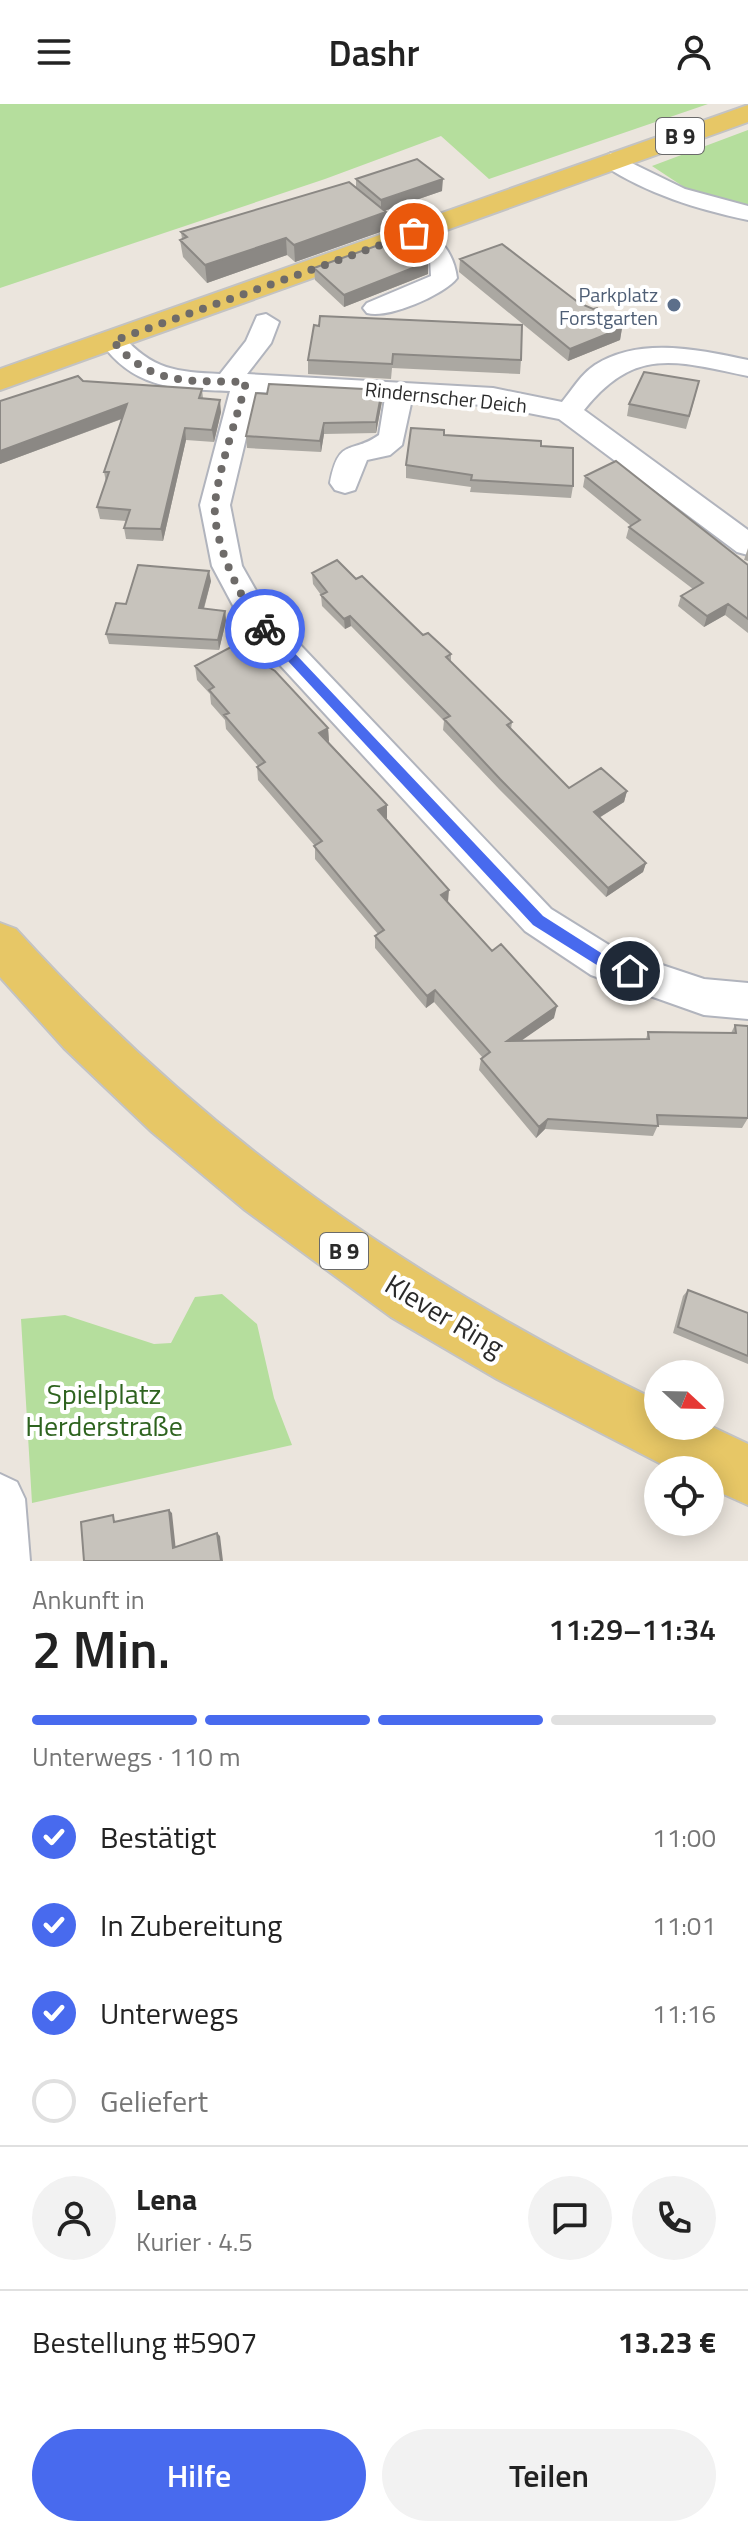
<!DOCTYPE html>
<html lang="de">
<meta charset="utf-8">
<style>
:root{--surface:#fff;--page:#f2f2f2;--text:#222;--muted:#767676;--line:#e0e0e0;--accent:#486aee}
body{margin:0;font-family:"Titillium Web",sans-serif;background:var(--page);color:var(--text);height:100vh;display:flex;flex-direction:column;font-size:30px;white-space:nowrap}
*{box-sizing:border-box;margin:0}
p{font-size:26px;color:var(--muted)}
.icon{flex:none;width:44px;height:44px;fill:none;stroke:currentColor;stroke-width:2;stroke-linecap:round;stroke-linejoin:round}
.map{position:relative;height:1457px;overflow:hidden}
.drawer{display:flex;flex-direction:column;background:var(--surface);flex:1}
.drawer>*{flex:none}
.needle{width:52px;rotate:112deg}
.fabs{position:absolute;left:644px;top:1256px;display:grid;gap:16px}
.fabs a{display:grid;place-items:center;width:80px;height:80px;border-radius:50%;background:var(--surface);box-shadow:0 4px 20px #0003;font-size:40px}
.pin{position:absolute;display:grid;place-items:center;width:68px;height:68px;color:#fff;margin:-34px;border:4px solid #fff;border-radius:50%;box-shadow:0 2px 8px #0007}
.courier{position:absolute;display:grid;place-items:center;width:80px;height:80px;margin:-40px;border:6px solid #486aee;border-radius:50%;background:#fff;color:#222;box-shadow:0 2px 10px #0007}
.summary em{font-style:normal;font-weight:600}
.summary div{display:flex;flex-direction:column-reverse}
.summary{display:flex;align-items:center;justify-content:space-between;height:136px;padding:0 32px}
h1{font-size:52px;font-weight:600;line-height:60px}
.bar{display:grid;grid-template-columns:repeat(4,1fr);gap:12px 8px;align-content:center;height:96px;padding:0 32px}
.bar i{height:10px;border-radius:6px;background:var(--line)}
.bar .selected{background:var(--accent)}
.bar p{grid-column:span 4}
.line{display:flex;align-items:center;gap:20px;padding:0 32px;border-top:2px solid var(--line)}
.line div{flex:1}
.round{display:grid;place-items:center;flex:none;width:84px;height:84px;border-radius:42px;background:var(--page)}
ol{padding:0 32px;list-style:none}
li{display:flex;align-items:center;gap:24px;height:88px}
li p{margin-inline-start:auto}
li .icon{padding:8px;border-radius:50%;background:var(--accent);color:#fff;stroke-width:4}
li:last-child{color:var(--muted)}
li i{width:44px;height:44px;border:4px solid var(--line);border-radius:50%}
.action{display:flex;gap:16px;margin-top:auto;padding:16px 32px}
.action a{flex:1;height:92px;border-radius:48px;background:var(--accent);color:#fff;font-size:32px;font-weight:600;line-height:92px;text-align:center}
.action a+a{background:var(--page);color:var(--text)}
header{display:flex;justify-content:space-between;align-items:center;height:104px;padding:0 32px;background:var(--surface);font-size:36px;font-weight:600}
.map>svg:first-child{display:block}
.green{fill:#b5de9d}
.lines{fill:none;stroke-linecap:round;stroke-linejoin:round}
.minor-casing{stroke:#b1b4bd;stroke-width:4}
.major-casing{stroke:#c3c3c3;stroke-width:4}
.minor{fill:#fff;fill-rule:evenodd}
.major{fill:#e7c766;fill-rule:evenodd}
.wall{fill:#aba8a2}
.shaded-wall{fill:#8b8884}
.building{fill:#c7c3bc;stroke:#8b8884;stroke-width:2}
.route{fill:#486aee}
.done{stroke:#6e6b69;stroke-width:8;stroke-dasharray:0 14.4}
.service-dot{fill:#5c6f8a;stroke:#fff;stroke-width:3}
.labels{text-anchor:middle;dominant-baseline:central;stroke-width:8;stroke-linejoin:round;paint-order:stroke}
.far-service-label{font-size:20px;fill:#4e5e75;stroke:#fff;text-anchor:end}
.far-street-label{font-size:20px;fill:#2a2a2a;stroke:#fff}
.shield{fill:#fff;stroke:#6a6a6a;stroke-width:2}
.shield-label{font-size:22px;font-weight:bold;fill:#2a2a2a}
.near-street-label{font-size:28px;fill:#2a2a2a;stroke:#fff}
.near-park-label{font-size:28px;fill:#2e631f;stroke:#fff}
</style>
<header><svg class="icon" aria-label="menu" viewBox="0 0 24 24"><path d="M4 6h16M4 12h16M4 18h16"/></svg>Dashr<svg class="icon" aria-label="person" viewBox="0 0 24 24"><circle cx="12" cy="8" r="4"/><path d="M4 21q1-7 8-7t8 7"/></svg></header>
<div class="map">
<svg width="748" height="1457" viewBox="0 0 748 1457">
<rect width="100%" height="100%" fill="#ebe5dd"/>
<!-- green -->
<path class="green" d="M 0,0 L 708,0 L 489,75 L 441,32 L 325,75 L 0,184 Z
M 748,26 L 748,101 L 693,89 L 652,62 Z
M 222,1190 L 257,1220 L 274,1294 L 292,1341 L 32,1399 L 21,1215 L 65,1211 L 154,1240 L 171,1239 L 195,1193 Z"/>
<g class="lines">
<!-- minor casing -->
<g class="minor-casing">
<path id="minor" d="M 611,49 L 685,85 L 748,102 L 748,116 C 696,105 648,90 603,61 L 600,56 Z
M 414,122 C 439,128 454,150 457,174 C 444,191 388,215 367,209 L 363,204 L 367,199 L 431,172 L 430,155 L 402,129 Z
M 266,210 L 279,218 L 271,239 L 247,270 L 493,284 L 562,298 C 572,286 581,270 595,261 C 640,232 700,246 748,256 L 748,272 C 676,257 635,242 584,306 L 748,426 L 748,451 L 737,448 L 559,315 L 493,302 L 412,295 L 402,341 L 390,351 L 367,356 L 355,386 L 345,389 L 335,386 L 330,379 C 339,332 351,351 379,331 L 385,294 L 257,288 L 230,401 L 242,462 L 267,506 L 551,805 L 617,846 L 704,875 L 748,879 L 748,915 L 704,911 L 591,871 L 525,827 L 244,522 L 212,462 L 200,401 L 230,287 C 177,285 134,286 100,237 L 104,231 L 122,231 C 152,266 177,268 220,270 L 246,237 L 257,212 Z
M 0,1370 L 17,1378 L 25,1395 L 30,1457 L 0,1457 Z"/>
</g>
<!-- major casing -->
<g class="major-casing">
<path id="major" d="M 748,1 L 748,18 L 0,286 L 0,265 Z
M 0,819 L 16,825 C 202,1030 410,1177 658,1297 L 658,1322 L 710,1322 L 748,1340 L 748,1401 L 710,1384 L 710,1366 L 673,1366 L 497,1275 L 391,1213 L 245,1106 L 152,1028 L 64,944 L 0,873 Z"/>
</g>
<!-- minor -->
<use href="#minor" class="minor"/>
<!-- major -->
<use href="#major" class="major"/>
</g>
<!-- wall -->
<path class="wall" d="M 356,75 L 442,87 L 384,107 L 386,126 L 295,158 L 287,151 L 207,179 L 183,153 L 180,136 L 182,135 L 181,128 L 356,83 Z
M 460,155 L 579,199 L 593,205 L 622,224 L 620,236 L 568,257 L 459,168 Z
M 314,164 L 428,170 L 344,203 L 315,176 Z
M 314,221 L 521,256 L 520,270 L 392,264 L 391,275 L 308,270 L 308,256 Z
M 83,277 L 202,285 L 203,294 L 221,308 L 214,338 L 186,336 L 163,437 L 126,435 L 124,424 L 126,417 L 100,415 L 97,403 L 106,378 L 104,368 L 122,315 L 0,360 L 0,297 Z
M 696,290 L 686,325 L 627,312 L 629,300 Z
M 382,297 L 376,329 L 324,330 L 321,348 L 247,344 L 246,332 Z
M 444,331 L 541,342 L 573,382 L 571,394 L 470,388 L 471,383 L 406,374 L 406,361 Z
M 585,372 L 748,461 L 748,529 L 725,511 L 704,523 L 678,502 L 681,492 L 693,485 L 626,434 L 629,423 L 631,422 L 583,383 Z
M 748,444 L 748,457 L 744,456 Z
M 312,469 L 356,475 L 423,531 L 451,550 L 451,558 L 512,618 L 511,625 L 569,684 L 627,687 L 624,698 L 599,714 L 646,759 L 643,768 L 606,793 L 499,685 L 443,626 L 444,617 L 351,522 L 345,525 L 322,502 L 321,491 L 313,480 Z
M 211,477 L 204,505 L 225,507 L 226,517 L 219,546 L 109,540 L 106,530 L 126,500 Z
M 195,562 L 271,565 L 328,624 L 329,638 L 387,701 L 386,715 L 448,798 L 554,914 L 521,936 L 646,935 L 648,928 L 731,929 L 735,921 L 748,922 L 748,1014 L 742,1024 L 658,1021 L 653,1032 L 545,1025 L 536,1034 L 479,966 L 481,955 L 483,954 L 434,898 L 426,904 L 375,844 L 375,832 L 378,830 L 315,755 L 315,742 L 258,676 L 257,663 L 258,662 L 226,625 L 225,616 L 211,600 L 210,590 L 197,576 Z
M 688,1186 L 748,1209 L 748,1260 L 673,1229 L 683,1192 Z"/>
<!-- shaded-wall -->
<path class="shaded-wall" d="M 443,75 L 442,87 L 381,108 L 381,96 Z
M 386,108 L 386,126 L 295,158 L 294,141 Z
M 286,134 L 287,151 L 207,179 L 205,161 Z
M 428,158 L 428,170 L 344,203 L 344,191 Z
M 622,224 L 620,236 L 568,257 L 570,245 Z
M 382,286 L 382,297 L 376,329 L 376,318 Z
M 220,296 L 221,308 L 214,338 L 212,326 Z
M 127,300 L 129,312 L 0,360 L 0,347 Z
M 324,319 L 324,330 L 321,348 L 320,337 Z
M 185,324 L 186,336 L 163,437 L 161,425 Z
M 209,467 L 211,477 L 201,514 L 199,504 Z
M 728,500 L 725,511 L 704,523 L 707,512 Z
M 225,507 L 226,517 L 219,546 L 218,536 Z
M 350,512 L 351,522 L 345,525 L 344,515 Z
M 271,555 L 272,569 L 262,559 Z
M 328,624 L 329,638 L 319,629 Z
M 627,687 L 624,698 L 592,718 L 594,708 Z
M 387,701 L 387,714 L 378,720 L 378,706 Z
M 646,759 L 643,768 L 606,793 L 608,784 Z
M 449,786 L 448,798 L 441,791 Z
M 435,886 L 434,898 L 426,904 L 427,892 Z
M 557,902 L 554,914 L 505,948 L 507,937 Z
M 548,1015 L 545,1025 L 536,1034 L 539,1023 Z
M 169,1406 L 172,1409 L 176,1447 L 173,1444 Z
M 217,1429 L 220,1432 L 223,1457 L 221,1457 Z"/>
<!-- building -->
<path class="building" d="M 417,55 L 443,75 L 381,96 L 356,75 Z
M 349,78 L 386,108 L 294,141 L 286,134 L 205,161 L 180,136 L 187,133 L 181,128 Z
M 407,131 L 428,148 L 428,158 L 344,191 L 314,164 Z
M 502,140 L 579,199 L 593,205 L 597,204 L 622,224 L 570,245 L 460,155 Z
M 320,212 L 522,221 L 521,256 L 393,250 L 392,260 L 308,256 L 314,221 L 319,222 Z
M 644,268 L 699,277 L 689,312 L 629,300 Z
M 78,272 L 83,277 L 202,285 L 199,294 L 220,296 L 212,326 L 185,324 L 161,425 L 124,424 L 130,406 L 97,403 L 109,368 L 104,368 L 127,300 L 0,347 L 0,297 Z
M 269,280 L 382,286 L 376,318 L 324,319 L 320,337 L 246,332 L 256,289 L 267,290 Z
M 411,324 L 444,326 L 444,331 L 541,337 L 541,342 L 573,344 L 573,382 L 471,376 L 472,371 L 406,361 Z
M 616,357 L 748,461 L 748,515 L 728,500 L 707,512 L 681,492 L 703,479 L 629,423 L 640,416 L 585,372 Z
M 337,456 L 356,475 L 362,472 L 423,531 L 428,529 L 451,550 L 446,553 L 512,618 L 507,621 L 569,684 L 601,664 L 627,687 L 594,708 L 646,759 L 608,784 L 500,675 L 444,615 L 450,612 L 350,512 L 344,515 L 321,491 L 327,488 L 312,469 Z
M 138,461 L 209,467 L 199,504 L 225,507 L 218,536 L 106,530 L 116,499 L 126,500 Z
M 250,533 L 271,555 L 262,559 L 275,567 L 328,624 L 319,629 L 387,701 L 378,706 L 449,786 L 441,791 L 492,847 L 501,840 L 557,902 L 507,937 L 649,935 L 648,928 L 736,929 L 735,921 L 748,922 L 748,1014 L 657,1011 L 658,1022 L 548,1015 L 539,1023 L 481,955 L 490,948 L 435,886 L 427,892 L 375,832 L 384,826 L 314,742 L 322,737 L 257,663 L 265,658 L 224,611 L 229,609 L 209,586 L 214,583 L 195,562 Z
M 688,1186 L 748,1209 L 748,1252 L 678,1223 Z
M 169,1406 L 173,1444 L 217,1429 L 221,1457 L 84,1457 L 81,1418 L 113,1411 L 114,1418 Z"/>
<!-- route -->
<path class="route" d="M 261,522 L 269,522 L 543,812 L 609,854 L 635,863 L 635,872 L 630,873 L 600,863 L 533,821 L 261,528 Z"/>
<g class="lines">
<!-- done -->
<path class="done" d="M 265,525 C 241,499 212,436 215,400 C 219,362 237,315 246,278 C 192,276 152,284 113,237 L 414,129"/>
</g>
<!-- markers -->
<circle class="service-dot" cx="674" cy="201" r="8"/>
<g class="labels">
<!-- far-service labels -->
<g class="far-service-label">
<text x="658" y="190">Parkplatz<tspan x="658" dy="23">Forstgarten</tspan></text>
</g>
<!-- far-street labels -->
<g class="far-street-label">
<text transform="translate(446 293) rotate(6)">Rindernscher Deich</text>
</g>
<!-- shield labels -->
<g class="shield">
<rect x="656" y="14" width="48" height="36" rx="6"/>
<rect x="320" y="1129" width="48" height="36" rx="6"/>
</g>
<g class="shield-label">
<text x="680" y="32">B 9</text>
<text x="344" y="1147">B 9</text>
</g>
<!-- near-street labels -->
<g class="near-street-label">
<text transform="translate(445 1211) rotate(31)">Klever Ring</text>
</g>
<!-- near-park labels -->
<g class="near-park-label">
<text x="104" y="1289">Spielplatz<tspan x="104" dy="32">Herderstraße</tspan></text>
</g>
</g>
</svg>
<div class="fabs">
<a><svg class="needle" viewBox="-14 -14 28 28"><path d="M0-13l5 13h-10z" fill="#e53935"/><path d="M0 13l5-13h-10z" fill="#767676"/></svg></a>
<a><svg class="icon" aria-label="locate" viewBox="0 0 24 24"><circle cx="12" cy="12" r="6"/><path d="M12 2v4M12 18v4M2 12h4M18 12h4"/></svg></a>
</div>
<div class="pin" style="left:414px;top:129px;background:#ea580c"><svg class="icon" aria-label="bag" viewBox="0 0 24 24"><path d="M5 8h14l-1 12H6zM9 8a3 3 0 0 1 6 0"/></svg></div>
<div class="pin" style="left:630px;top:867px;background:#1f2937"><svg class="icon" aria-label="home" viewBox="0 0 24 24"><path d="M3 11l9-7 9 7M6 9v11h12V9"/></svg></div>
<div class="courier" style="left:265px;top:525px"><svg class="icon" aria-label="bike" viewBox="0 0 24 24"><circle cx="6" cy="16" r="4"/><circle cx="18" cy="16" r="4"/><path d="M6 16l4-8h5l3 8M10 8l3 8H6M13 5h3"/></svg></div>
</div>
<section class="drawer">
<div class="summary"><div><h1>2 Min.</h1><p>Ankunft in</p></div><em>11:29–11:34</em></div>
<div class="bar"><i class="selected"></i><i class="selected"></i><i class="selected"></i><i></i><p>Unterwegs · 110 m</p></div>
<ol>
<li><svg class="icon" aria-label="check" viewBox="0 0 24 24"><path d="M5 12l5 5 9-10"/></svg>Bestätigt<p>11:00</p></li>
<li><svg class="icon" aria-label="check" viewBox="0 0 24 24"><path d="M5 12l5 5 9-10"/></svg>In Zubereitung<p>11:01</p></li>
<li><svg class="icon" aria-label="check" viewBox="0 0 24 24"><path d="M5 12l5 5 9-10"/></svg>Unterwegs<p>11:16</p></li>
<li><i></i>Geliefert</li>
</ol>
<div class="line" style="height:144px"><a class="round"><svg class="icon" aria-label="person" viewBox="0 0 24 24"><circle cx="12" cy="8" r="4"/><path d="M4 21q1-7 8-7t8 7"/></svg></a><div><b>Lena</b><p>Kurier · 4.5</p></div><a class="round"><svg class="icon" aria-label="chat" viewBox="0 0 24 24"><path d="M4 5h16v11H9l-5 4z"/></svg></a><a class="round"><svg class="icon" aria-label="phone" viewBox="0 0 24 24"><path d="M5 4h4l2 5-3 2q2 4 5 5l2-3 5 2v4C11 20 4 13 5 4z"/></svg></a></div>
<div class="line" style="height:104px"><div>Bestellung #5907</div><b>13.23 €</b></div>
<div class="action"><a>Hilfe</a><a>Teilen</a></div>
</section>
